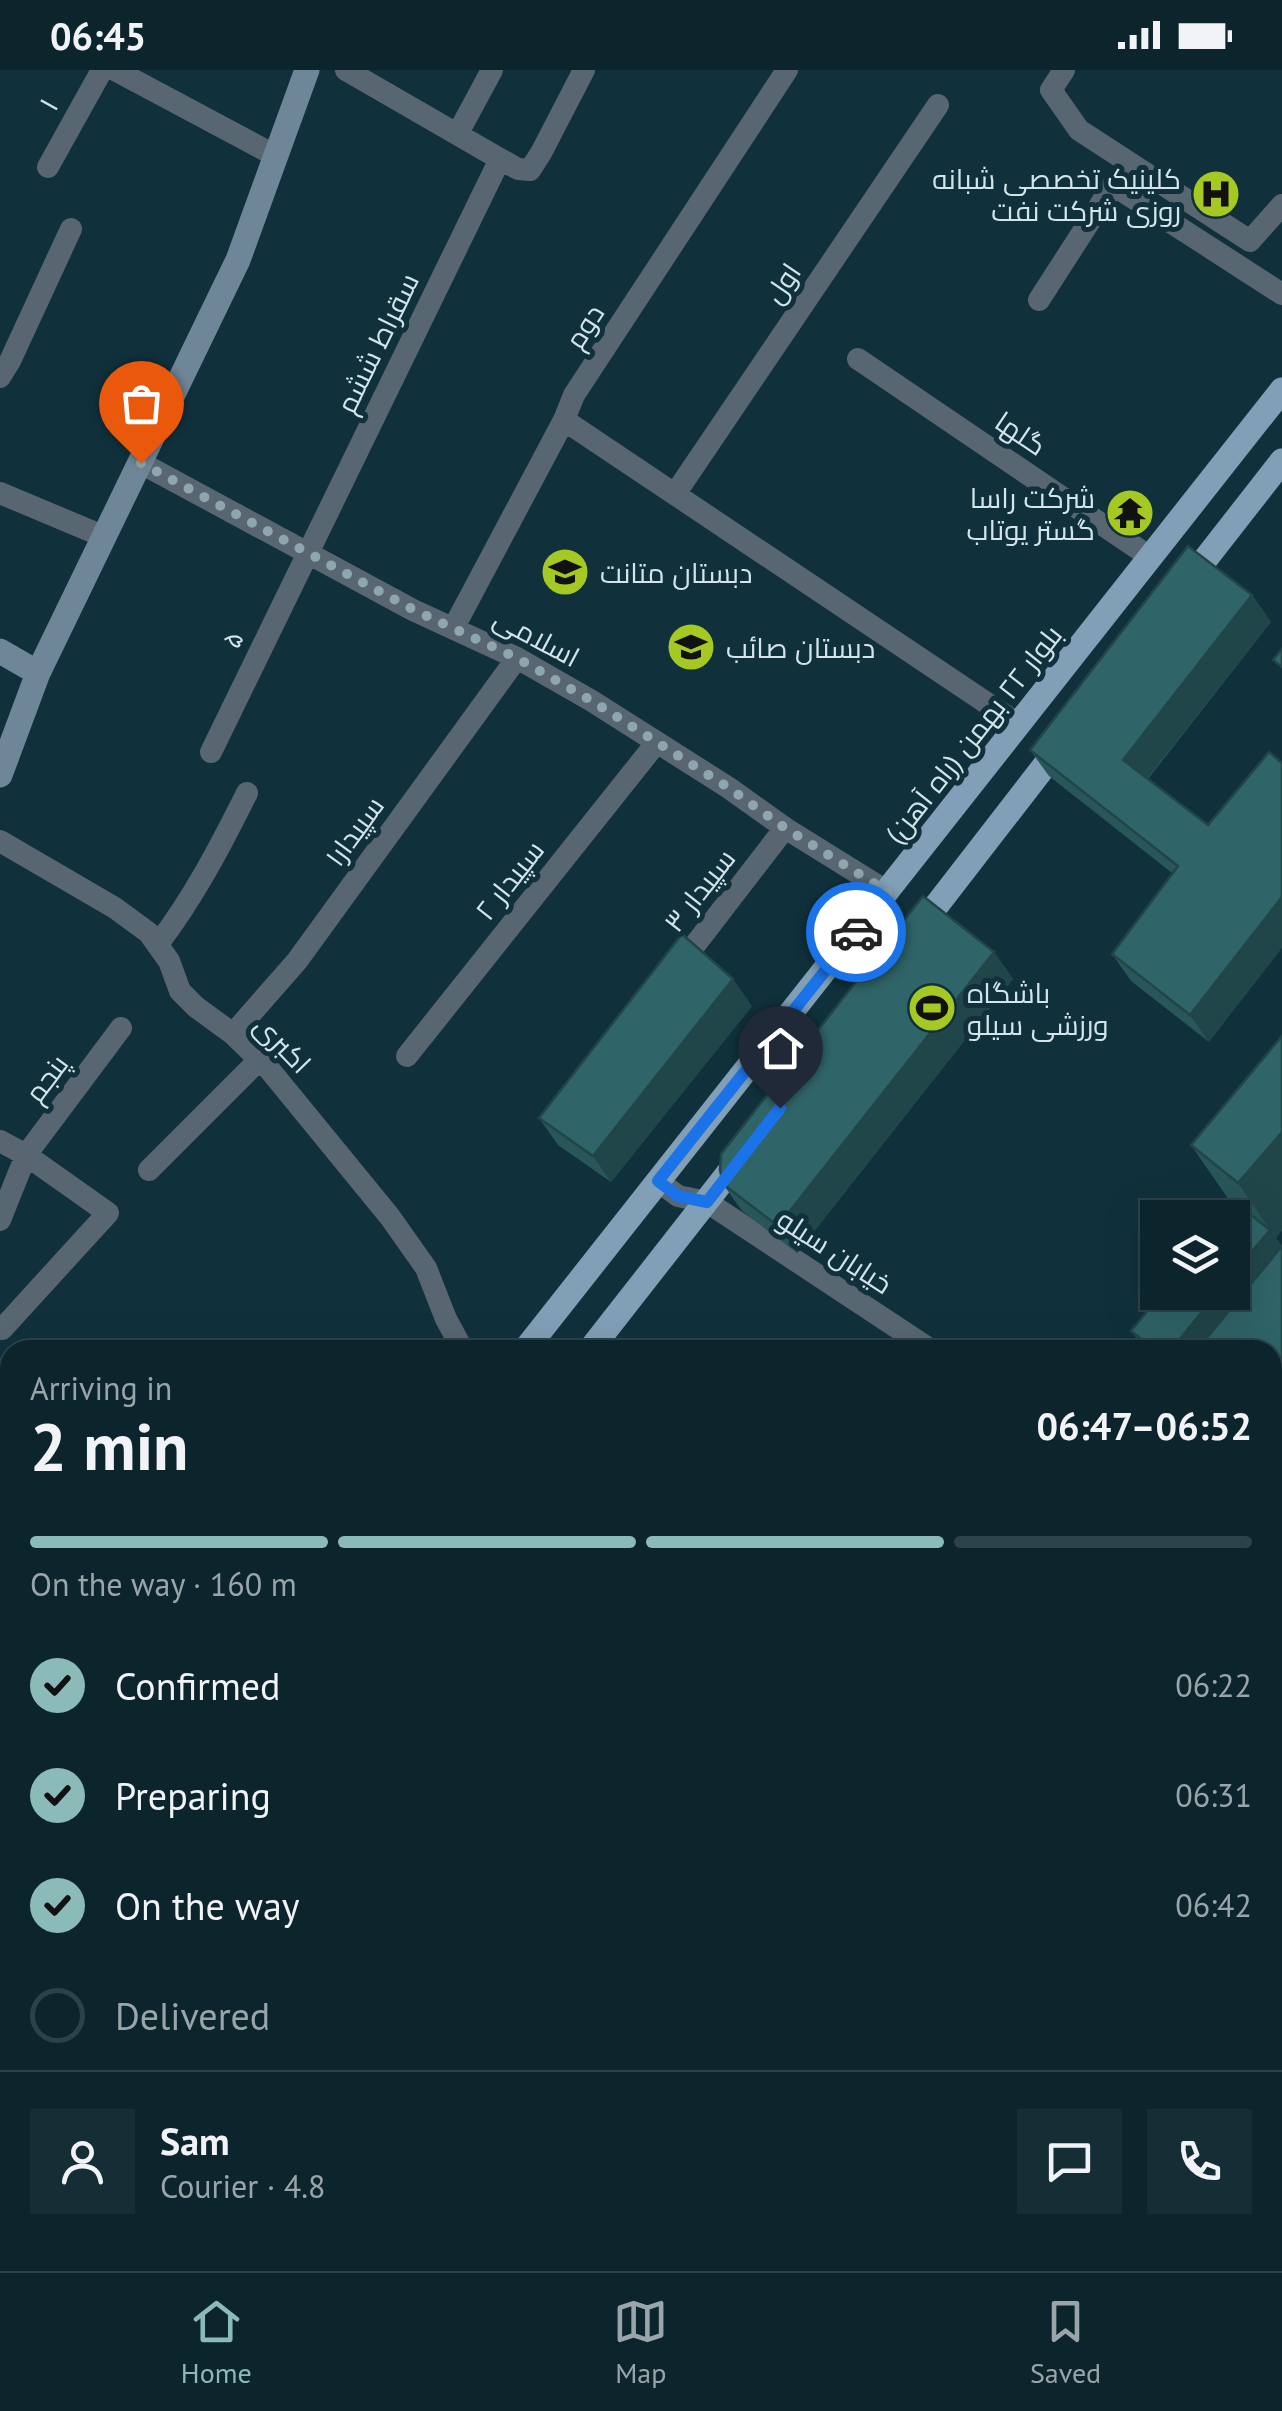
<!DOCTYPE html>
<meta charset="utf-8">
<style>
:root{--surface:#0c252d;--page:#152d35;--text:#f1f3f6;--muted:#9aa5aa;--line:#2c4249;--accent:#8bbbb9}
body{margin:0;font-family:"PT Sans",Cairo,sans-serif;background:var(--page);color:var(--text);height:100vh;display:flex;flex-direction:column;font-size:38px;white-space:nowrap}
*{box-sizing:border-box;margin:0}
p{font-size:32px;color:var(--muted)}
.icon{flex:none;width:55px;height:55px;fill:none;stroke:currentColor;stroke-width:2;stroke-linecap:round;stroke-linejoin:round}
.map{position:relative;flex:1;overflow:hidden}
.panel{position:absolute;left:0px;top:1270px;width:1282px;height:932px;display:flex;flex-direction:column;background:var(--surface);border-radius:30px 30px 0 0;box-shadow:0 10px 40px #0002,0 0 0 2px var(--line)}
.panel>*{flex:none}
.buttons{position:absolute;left:1140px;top:1130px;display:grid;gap:20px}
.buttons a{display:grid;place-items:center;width:110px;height:110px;border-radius:0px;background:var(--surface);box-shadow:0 10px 40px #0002,0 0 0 2px var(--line);font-size:50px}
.pin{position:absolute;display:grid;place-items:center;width:85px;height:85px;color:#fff;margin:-102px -42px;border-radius:50% 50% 50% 0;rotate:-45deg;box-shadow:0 0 10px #0007}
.pin .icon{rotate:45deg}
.courier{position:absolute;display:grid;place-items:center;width:100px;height:100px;margin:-50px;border:8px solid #1a73e8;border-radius:50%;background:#fff;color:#222;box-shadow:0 2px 12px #0007}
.headline em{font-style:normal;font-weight:700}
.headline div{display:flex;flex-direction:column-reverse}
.headline{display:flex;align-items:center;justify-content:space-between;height:170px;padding:0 30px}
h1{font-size:65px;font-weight:700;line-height:75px}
.bar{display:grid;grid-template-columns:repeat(4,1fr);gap:15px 10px;align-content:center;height:120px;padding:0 30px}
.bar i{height:12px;border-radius:8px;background:var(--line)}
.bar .selected{background:var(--accent)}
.bar p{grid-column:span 4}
.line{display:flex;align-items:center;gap:25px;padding:0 30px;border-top:2px solid var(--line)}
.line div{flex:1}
.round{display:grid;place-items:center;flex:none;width:105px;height:105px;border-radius:0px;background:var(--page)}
ol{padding:0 30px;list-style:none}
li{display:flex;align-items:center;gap:30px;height:110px}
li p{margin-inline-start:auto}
li .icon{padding:10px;border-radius:50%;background:var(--accent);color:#111;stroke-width:4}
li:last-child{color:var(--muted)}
li i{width:55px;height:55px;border:5px solid var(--line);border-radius:50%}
.status{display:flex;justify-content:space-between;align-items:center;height:70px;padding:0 50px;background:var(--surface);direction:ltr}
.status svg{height:28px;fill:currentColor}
.dock{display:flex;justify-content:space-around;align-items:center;height:140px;border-top:2px solid var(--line);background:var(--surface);font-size:28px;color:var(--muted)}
.dock a{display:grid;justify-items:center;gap:5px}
.dock .selected{color:var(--accent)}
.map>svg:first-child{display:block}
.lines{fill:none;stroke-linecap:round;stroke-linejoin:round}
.minor{stroke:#586671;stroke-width:22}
.secondary{stroke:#6f8698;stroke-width:25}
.primary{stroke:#819fb6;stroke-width:25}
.wall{fill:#285659}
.shaded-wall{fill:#214649}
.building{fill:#2f6468;stroke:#214649;stroke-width:2.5}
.done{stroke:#8fa6ae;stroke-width:10;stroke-dasharray:0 18}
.route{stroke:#1a73e8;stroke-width:12}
.labels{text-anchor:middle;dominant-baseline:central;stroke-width:10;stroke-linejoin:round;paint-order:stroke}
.street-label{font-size:28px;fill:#d3e5eb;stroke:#10313c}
.poi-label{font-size:28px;fill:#d3e5eb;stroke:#10313c;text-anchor:start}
</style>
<div class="status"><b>06:45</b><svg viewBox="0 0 49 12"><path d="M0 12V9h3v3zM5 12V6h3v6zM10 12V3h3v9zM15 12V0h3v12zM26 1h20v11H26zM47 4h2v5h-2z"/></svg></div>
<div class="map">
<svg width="1282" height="2201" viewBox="0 0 1282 2201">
<rect width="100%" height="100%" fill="#10313c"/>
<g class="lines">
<!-- minor -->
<path class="minor" d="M 115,0 L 276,86
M 346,0 L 500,89 L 518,99 L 530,100 L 541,83 L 584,0
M 1064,0 L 1051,20 L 1079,60 L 1250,171 L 1282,135
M 458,63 L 492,0
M 48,97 L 102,0
M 1039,230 L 1113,115 L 1282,224
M 858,289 L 1150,487
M 0,307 L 10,291 L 71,159
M 564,350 L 1018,654
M 141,393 L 413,540 L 517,588 L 592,631 L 729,718 L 785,758 L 888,822
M 0,423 L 105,467
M 675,424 L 938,35
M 454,557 L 564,350 L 574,325 L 787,0
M 211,682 L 500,89
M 0,771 L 115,838 L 149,863 L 169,891 L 180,921 L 196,937 L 233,964 L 269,999 L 390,1147 L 426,1198 L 446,1249 L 463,1280
M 158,874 C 194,827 221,775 247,723
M 678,897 L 785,758
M 233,964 L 297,891 L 517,588
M 407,986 L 657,672
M 0,1071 L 26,1085 L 108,1143 L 2,1259 L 0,1258
M 149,1100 L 259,990
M 658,1111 L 678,1126 L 707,1132 L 931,1280
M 0,1150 L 26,1085 L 121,958
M 0,1534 L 10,1524
M 0,1659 L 10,1666
M 1272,1836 L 1282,1833
M 1272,1897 L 1282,1914
M 1272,1982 L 1282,1977
M 1272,2121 L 1282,2116
M 946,2192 L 951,2201
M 416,2201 L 466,2192
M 791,2201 L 794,2198 L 796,2201"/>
<!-- secondary -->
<path class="secondary" d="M 0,581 L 38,603
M 0,705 L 38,603 L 238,190 L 307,0
M 1272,1469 L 1282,1463
M 341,2201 L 348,2192"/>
<!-- primary -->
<path class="primary" d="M 1186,514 L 1282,391
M 916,862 L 1063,672
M 525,1280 L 1282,320
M 590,1280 L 741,1087
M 0,1947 L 10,1934
M 0,2026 L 10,2013
M 0,2068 L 10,2078
M 124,2192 L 132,2201
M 173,2192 L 182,2201"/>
</g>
<!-- wall -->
<path class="wall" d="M 1252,525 L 1271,552 L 1148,709 L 1208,755 L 1209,972 L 1131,911 L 1112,884 L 1172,803 L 1049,706 L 1030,680 Z
M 994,882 L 1013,909 L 797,1183 L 742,1141 L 723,1114 Z
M 752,936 L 611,1112 L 558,1075 L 539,1048 Z
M 1282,966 L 1282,1160 L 1276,1168 L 1275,1167 L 1282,1176 L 1282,1338 L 1272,1349 L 1272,1280 L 1145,1280 L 1131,1261 L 1235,1134 L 1229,1130 L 1191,1075 Z
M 0,2149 L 10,2163 L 0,2174 Z"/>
<!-- shaded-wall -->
<path class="shaded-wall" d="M 1252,525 L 1271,552 L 1141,716 L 1123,690 Z
M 1282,827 L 1282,878 L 1209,972 L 1190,945 Z
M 994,882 L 1013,909 L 797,1183 L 778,1156 Z
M 733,909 L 752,936 L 611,1112 L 593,1086 Z
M 1282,1062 L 1282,1160 L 1276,1168 L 1238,1113 Z
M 1270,1160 L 1282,1177 L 1202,1280 L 1171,1280 L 1218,1222 L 1232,1222 L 1232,1205 Z
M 1282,1300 L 1282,1338 L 1272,1349 L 1272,1311 Z"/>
<!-- building -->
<path class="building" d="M 1188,476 L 1252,525 L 1123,690 L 1208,755 L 1269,682 L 1282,693 L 1282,827 L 1190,945 L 1112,884 L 1178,796 L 1030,680 Z
M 1282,579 L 1282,597 L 1273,590 Z
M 923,826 L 994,882 L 778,1156 L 723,1114 L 720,1100 L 721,1084 Z
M 682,864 L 733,909 L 593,1086 L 539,1048 Z
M 1282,966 L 1282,1062 L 1238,1113 L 1191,1075 Z
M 1236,1133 L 1270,1160 L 1232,1205 L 1232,1148 L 1224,1148 Z
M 1282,1176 L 1282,1300 L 1272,1311 L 1272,1280 L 1197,1280 Z
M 1163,1222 L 1218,1222 L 1171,1280 L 1155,1280 L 1131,1261 Z"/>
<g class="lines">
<!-- done -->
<path class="done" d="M 141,393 L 414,540 L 517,588 L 592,631 L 729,718 L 785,758 L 888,822 L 856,862"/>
<!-- route -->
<path class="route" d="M 780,1038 L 707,1132 L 678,1126 L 658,1111 L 856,862"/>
</g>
<!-- icons -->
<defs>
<g id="hospital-disc" transform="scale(2.5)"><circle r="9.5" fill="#a5c823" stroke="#10313c"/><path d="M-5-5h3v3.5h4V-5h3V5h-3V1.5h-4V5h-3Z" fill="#111"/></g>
<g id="temple-disc" transform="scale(2.5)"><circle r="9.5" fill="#a5c823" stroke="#10313c"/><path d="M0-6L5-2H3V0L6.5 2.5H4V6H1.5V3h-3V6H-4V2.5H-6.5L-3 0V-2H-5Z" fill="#111"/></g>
<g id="school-disc" transform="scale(2.5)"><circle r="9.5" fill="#a5c823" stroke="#10313c"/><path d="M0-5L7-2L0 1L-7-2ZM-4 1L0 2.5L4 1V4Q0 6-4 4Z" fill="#111"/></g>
<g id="stadium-disc" transform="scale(2.5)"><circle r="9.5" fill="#a5c823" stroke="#10313c"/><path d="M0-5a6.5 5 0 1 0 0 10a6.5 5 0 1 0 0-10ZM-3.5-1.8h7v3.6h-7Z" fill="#111"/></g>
</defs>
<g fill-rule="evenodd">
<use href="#hospital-disc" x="1216" y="124"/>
<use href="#temple-disc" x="1130" y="443"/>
<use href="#school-disc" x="565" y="502"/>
<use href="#school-disc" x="691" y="577"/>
<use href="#stadium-disc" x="932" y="938"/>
</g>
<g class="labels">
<!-- street labels -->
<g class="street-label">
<text transform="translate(48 34) rotate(-61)">۱</text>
<text transform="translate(782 213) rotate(-56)">اول</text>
<text transform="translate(584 256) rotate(-57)">دوم</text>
<text transform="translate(377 273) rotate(-64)">سقراط ششم</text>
<text transform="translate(1021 363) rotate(34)">گلها</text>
<text transform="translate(537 567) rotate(28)">اسلامی</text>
<text transform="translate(232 569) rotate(-64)">۵</text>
<text transform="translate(973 664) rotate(-52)">بلوار ۲۲ بهمن (راه آهن)</text>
<text transform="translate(354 761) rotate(-54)">سپیدار۱</text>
<text transform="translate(509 810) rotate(-52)">سپیدار ۲</text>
<text transform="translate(699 820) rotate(-52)">سپیدار ۳</text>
<text transform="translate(283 974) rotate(46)">اکبری</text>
<text transform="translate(46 1008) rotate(-53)">پنجم</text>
<text transform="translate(835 1181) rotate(33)">خیابان سیلو</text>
</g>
<!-- poi labels -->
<g class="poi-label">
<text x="1181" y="108" text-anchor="end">کلینیک تخصصی شبانه<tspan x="1181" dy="32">روزی شرکت نفت</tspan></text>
<text x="1095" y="427" text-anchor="end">شرکت راسا<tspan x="1095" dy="32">گستر یوتاب</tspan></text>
<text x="600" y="502">دبستان متانت</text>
<text x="726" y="577">دبستان صائب</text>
<text x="967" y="922">باشگاه<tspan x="967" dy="32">ورزشی سیلو</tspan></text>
</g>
</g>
</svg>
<div class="buttons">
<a><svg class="icon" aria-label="layers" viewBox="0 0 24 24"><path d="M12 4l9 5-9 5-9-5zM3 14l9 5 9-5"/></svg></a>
</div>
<div class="pin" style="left:141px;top:393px;background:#ea580c"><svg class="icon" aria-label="bag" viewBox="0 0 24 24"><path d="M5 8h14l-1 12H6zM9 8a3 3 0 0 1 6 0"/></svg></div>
<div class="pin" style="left:780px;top:1038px;background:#1f2937"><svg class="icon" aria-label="home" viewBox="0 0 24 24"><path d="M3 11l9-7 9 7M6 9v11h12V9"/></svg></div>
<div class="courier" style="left:856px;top:862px"><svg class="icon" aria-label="car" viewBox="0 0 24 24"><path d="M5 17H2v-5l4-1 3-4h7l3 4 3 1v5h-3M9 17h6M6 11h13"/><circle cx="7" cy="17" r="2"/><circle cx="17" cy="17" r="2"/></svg></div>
<section class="panel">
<div class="headline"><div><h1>2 min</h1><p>Arriving in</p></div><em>06:47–06:52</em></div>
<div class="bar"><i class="selected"></i><i class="selected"></i><i class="selected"></i><i></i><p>On the way · 160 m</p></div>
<ol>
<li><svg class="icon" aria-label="check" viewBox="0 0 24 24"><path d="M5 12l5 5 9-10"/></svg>Confirmed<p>06:22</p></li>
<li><svg class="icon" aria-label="check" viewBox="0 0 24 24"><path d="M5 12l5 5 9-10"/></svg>Preparing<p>06:31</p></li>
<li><svg class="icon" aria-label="check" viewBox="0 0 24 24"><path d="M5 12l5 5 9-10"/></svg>On the way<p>06:42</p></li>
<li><i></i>Delivered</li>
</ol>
<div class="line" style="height:180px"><a class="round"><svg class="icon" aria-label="person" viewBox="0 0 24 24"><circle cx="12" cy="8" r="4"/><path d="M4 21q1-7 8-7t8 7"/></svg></a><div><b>Sam</b><p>Courier · 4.8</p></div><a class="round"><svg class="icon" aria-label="chat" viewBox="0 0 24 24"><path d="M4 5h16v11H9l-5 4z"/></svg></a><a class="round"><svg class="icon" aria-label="phone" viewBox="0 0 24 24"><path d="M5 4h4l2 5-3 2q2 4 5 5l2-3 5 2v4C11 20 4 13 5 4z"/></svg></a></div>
</section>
</div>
<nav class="dock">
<a class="selected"><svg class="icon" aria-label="home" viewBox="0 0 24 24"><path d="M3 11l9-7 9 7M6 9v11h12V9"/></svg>Home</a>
<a><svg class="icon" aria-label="map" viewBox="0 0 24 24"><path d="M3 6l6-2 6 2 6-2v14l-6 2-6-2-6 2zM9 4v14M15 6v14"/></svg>Map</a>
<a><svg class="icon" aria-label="saved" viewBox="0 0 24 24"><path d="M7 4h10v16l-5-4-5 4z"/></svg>Saved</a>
</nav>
